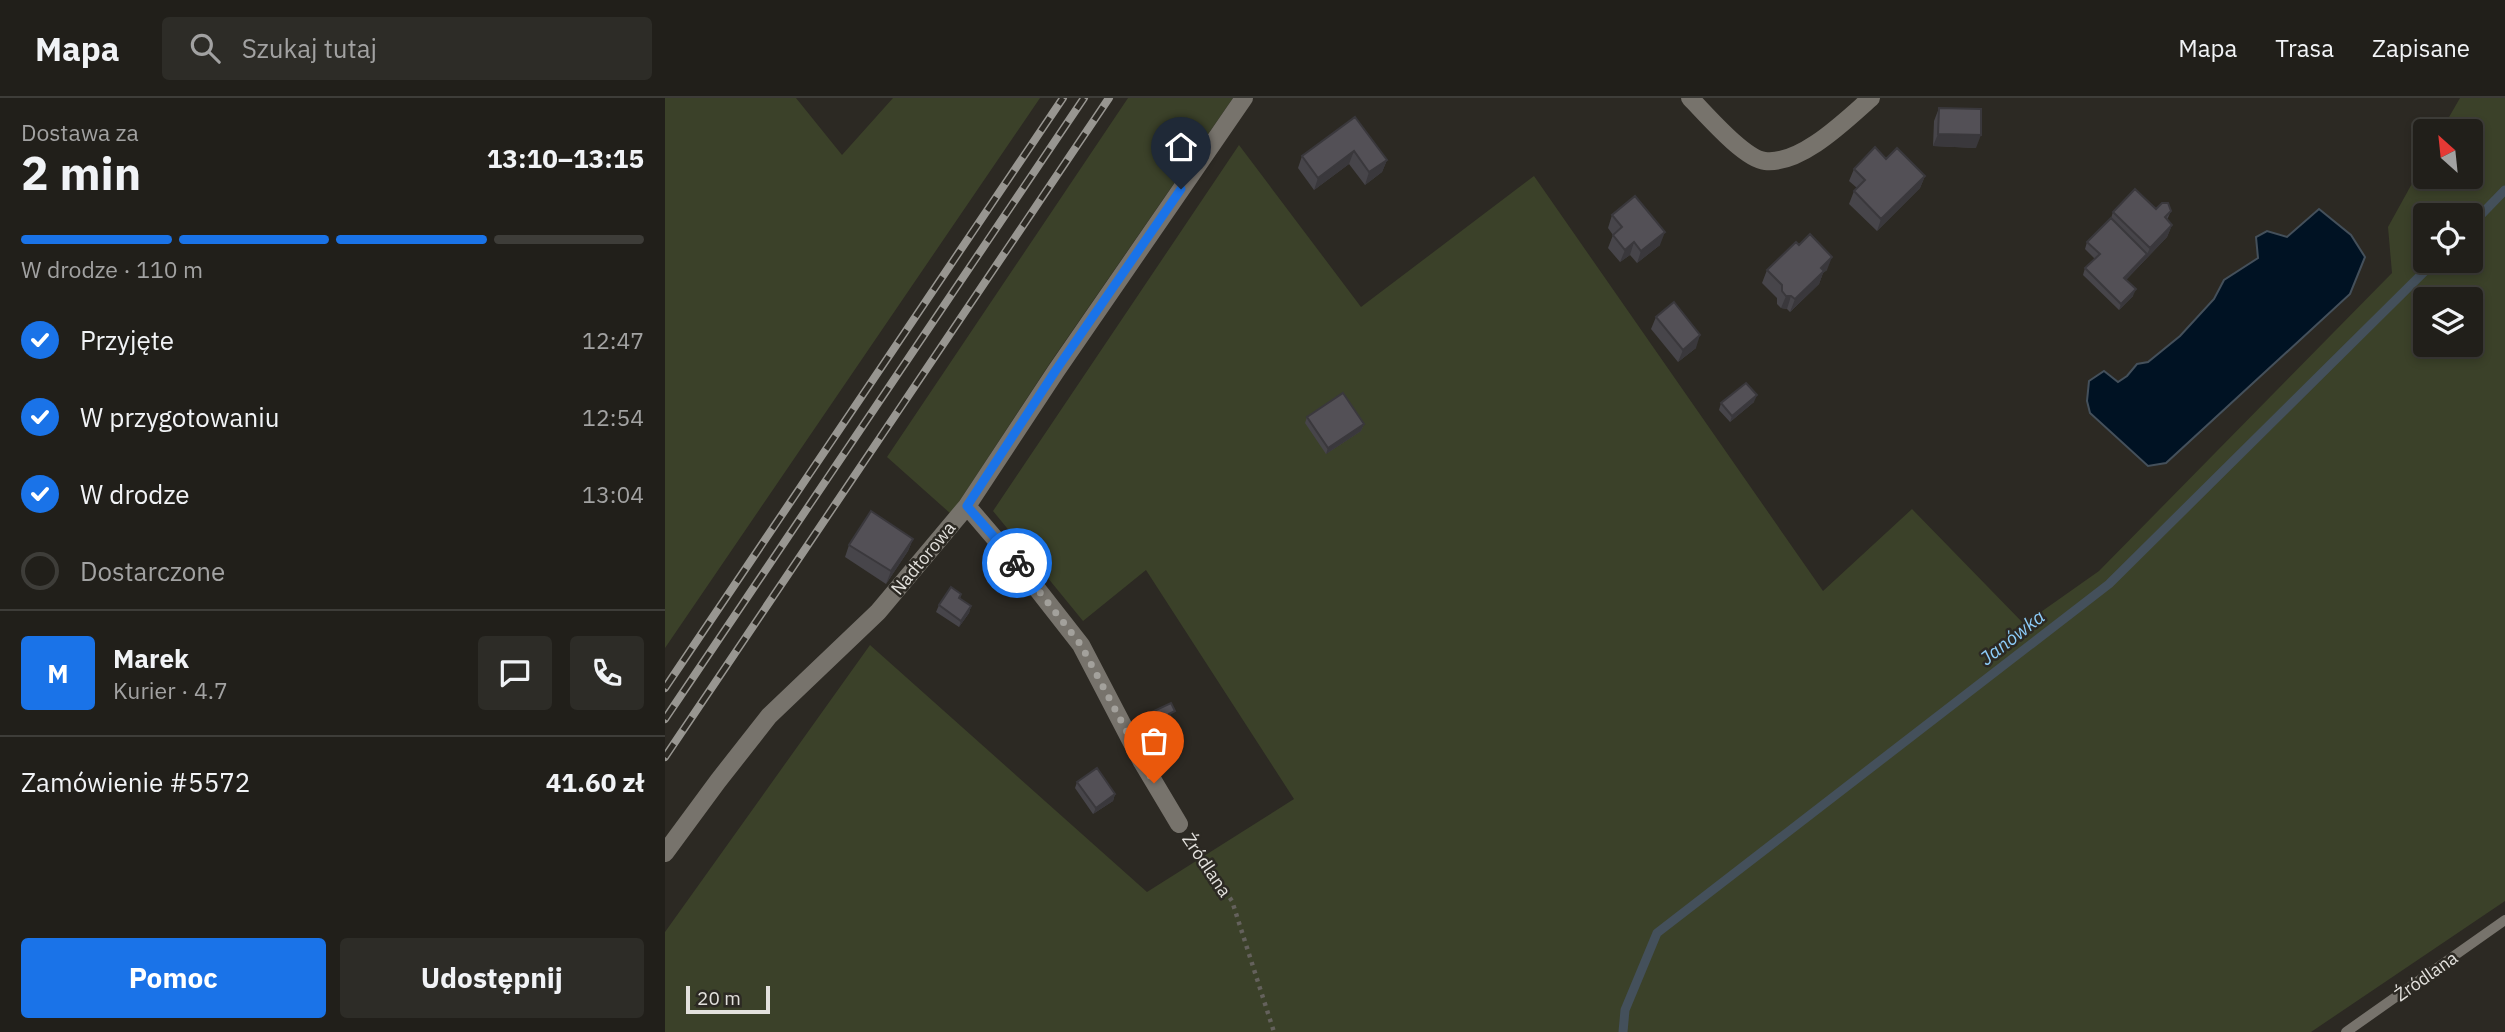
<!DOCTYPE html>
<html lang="pl">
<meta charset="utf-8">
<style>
:root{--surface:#211f1a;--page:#2d2c27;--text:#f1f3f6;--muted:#a2a2a2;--line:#3e3d39;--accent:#1a73e8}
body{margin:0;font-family:"IBM Plex Sans",sans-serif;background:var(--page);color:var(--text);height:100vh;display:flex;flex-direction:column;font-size:26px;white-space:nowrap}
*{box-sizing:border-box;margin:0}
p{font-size:23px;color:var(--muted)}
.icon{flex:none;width:38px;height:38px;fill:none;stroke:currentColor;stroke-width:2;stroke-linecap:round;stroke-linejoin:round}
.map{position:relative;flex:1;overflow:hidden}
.drawer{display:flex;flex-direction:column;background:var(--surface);width:665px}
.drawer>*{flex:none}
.needle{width:46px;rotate:333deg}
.buttons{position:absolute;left:1748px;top:21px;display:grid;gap:14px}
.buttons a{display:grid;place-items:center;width:70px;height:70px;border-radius:7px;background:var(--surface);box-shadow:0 4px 10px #0003,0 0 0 2px var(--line);font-size:35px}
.scale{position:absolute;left:21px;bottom:18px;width:84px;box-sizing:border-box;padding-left:7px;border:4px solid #e3e1dd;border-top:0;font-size:19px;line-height:24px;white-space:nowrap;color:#e3e1dd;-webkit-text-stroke:5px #2c2923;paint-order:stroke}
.pin{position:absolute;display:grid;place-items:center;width:60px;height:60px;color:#fff;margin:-72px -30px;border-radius:50% 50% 50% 0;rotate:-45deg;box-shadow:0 0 7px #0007}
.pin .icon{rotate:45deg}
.courier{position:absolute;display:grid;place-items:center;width:70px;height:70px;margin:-35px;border:5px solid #1a73e8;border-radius:50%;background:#fff;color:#222;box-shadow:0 2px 9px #0007}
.overview em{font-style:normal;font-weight:700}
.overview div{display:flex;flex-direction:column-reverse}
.overview{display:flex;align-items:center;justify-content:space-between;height:119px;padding:0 21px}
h1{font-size:46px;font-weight:700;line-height:52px}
.bar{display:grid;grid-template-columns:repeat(4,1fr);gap:10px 7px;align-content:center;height:84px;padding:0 21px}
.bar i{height:9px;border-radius:5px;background:var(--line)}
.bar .selected{background:var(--accent)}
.bar p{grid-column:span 4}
.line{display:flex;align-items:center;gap:18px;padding:0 21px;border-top:2px solid var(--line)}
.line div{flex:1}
.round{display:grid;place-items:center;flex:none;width:74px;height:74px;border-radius:7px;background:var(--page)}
ol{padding:0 21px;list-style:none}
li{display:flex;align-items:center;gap:21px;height:77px}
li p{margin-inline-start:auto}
li .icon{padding:7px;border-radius:50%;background:var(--accent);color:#fff;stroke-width:4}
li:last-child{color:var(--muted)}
li i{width:38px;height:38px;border:4px solid var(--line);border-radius:50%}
.button{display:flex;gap:14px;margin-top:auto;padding:14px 21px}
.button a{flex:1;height:80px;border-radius:7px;background:var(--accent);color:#fff;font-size:28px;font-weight:700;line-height:80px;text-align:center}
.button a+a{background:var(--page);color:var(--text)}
header{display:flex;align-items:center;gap:42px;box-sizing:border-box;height:98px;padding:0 35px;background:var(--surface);border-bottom:2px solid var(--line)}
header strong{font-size:33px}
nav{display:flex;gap:38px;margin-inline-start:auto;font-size:24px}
.search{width:490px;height:63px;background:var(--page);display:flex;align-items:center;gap:18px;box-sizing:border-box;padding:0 24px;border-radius:7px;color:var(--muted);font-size:26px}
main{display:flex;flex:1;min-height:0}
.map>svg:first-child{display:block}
.green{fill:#3b4129;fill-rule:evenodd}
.water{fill:#001223;stroke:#44505b;stroke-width:2}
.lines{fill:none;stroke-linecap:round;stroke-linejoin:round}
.stream{stroke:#44505b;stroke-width:9}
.path{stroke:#64615c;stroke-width:4.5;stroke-dasharray:3.5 5;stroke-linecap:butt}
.service{stroke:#77736c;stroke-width:10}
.minor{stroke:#77736c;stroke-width:18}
.rail-casing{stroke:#989691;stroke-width:8}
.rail{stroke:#2c2923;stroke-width:5;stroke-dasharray:16;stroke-linecap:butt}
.wall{fill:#47454a}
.shaded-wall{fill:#3a383c}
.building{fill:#535056;stroke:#3a383c;stroke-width:2}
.done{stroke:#a3a19c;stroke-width:7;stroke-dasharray:0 12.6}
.route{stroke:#1a73e8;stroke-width:9}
.labels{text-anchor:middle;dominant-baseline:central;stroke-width:5;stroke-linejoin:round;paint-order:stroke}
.street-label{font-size:18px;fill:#e3e1dd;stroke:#2c2923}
.water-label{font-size:19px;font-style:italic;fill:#8dccf9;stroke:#2c2923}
</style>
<header>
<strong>Mapa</strong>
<div class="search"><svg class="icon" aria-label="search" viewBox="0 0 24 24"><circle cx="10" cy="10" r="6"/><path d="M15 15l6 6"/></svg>Szukaj tutaj</div>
<nav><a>Mapa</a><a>Trasa</a><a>Zapisane</a></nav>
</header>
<main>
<section class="drawer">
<div class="overview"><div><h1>2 min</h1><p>Dostawa za</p></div><em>13:10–13:15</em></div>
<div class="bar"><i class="selected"></i><i class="selected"></i><i class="selected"></i><i></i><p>W drodze · 110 m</p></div>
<ol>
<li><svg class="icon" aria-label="check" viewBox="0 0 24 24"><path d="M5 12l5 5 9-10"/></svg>Przyjęte<p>12:47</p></li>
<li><svg class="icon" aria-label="check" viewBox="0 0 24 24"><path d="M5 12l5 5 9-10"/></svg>W przygotowaniu<p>12:54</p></li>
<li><svg class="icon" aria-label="check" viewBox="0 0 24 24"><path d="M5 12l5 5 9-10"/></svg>W drodze<p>13:04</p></li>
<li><i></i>Dostarczone</li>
</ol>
<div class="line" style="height:126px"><b class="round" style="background:var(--accent);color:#fff">M</b><div><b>Marek</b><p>Kurier · 4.7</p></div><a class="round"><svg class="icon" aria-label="chat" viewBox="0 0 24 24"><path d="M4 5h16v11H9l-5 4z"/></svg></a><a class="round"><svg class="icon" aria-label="phone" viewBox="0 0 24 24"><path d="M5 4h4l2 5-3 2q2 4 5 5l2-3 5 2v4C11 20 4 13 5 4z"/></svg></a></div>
<div class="line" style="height:91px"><div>Zamówienie #5572</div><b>41.60 zł</b></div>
<div class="button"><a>Pomoc</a><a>Udostępnij</a></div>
</section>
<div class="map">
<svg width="1840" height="934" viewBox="0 0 1840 934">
<rect width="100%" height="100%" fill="#2c2923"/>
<!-- green -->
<path class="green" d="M 0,0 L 131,0 L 177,57 L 228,0 L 375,0 L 0,550 Z
M 463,0 L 568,0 L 385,265 L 286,416 L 222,359 Z
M 1795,0 L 1840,0 L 1840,803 L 1646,934 L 0,934 L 0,834 L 205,547 L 482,794 L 629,701 L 481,472 L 418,523 L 328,413 L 574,47 L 696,209 L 869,78 L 1158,493 L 1247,411 L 1359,526 L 1434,473 L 1727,175 L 1723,129 L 1760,62 L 1760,79 L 1806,79 L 1806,33 L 1776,33 ZM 1760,117 L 1806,117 L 1806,163 L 1760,163 ZM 1760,201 L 1806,201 L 1806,247 L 1760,247 Z"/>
<!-- water -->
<path class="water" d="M 1654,111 L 1686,137 L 1700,159 L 1685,196 L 1501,365 L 1483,368 L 1425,315 L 1422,303 L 1424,283 L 1439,273 L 1453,284 L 1462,278 L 1472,266 L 1483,264 L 1515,238 L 1549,201 L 1559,182 L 1593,160 L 1591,139 L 1602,133 L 1622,139 Z"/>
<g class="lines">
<!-- stream -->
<path class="stream" d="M 1806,127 L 1840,92
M 958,934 L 960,912 L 992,835 L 1444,486 L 1770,163"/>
<!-- path -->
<path class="path" d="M 526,744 L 567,803 L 609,934"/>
<!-- service -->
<path class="service" d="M 1681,934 L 1840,822"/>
<!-- minor -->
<path class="minor" d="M 1025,0 C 1040,15 1079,61 1100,63 C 1136,67 1181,22 1206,0
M 302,408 L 362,478 L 416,547 L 477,664 L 514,726
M 0,755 L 53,683 L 104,618 L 213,514 L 302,408 L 391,273 L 579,0"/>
<!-- rail casing -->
<g class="rail-casing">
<path id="rail" d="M 0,590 L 398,0
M 0,621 L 419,0
M 0,659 L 444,0"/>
</g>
<!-- rail -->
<use href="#rail" class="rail"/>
</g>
<!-- wall -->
<path class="wall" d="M 1274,10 L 1311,50 L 1268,48 L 1269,23 Z
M 690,19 L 722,62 L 717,74 L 700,87 L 684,66 L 649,92 L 633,70 L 637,58 Z
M 1221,61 L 1260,78 L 1255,90 L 1212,133 L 1184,106 L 1189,93 L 1192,90 L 1184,83 L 1189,71 Z
M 1491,111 L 1506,113 L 1502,122 L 1507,127 L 1502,139 L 1461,182 L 1468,198 L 1454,212 L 1418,177 L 1420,170 L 1430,161 L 1420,151 L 1422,144 L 1446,120 L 1448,114 Z
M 947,117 L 995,147 L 972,165 L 965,157 L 955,164 L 943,150 L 948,137 L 943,130 Z
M 1102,172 L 1162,172 L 1158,175 L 1154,186 L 1125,214 L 1122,211 L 1116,210 L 1112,206 L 1112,200 L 1097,185 Z
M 991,219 L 1031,250 L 1013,264 L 986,231 Z
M 1089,304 L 1065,324 L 1054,312 L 1056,305 Z
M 642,319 L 699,326 L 696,333 L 661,356 L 640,325 Z
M 248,441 L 243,453 L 221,486 L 180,459 L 184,447 Z
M 296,496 L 295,501 L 306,508 L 304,515 L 294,529 L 271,514 L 274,507 Z
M 508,619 L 507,620 L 513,631 L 511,637 L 485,652 L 472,626 L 474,620 Z
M 412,684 L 450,696 L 448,703 L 428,716 L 410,690 Z"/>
<!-- shaded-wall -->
<path class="shaded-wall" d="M 1273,36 L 1316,37 L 1311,50 L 1268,48 Z
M 689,53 L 684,66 L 649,92 L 653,80 Z
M 722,62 L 717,74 L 700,87 L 704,74 Z
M 1260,78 L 1255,90 L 1212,133 L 1216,121 Z
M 1507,127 L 1502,139 L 1457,186 L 1459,180 L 1482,156 L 1485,150 Z
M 1000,134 L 995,147 L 972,165 L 976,153 Z
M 969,144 L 965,157 L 955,164 L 960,152 Z
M 1167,159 L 1162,172 L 1158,175 L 1154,186 L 1125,214 L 1130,201 L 1156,170 Z
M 1471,191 L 1468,198 L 1454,212 L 1456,206 Z
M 1121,198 L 1126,198 L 1122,211 L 1116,210 Z
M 1035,237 L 1031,250 L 1013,264 L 1018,252 Z
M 1092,297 L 1089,304 L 1065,324 L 1067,318 Z
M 699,326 L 696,333 L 661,356 L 663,350 Z
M 248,441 L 243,453 L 221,486 L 226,473 Z
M 306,508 L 304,515 L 294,529 L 296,523 Z
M 513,631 L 511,637 L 485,652 L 488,645 Z
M 450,696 L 448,703 L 428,716 L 431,710 Z"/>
<!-- building -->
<path class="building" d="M 1274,10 L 1316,11 L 1316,37 L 1273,36 Z
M 690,19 L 722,62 L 704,74 L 689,53 L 653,80 L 637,58 Z
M 1210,49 L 1221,61 L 1232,50 L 1260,78 L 1216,121 L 1189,93 L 1200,82 L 1189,71 Z
M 1470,91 L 1491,111 L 1497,105 L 1503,105 L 1506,113 L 1500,119 L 1507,127 L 1485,150 L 1448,114 Z
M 970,98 L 1000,134 L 976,153 L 969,144 L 960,152 L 948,137 L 957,129 L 947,117 Z
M 1446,120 L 1482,156 L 1459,180 L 1471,191 L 1456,206 L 1420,170 L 1435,156 L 1422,144 Z
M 1145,136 L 1167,159 L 1156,170 L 1159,173 L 1130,201 L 1126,198 L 1121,198 L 1117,193 L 1117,187 L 1102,172 L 1131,144 L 1134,147 Z
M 1009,204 L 1035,237 L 1018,252 L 991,219 Z
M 1081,285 L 1092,297 L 1067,318 L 1056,305 Z
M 678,295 L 699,326 L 663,350 L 642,319 Z
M 206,413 L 248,441 L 226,473 L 184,447 Z
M 286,489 L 296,496 L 294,500 L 306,508 L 296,523 L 274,507 Z
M 506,605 L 510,613 L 504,616 L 513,631 L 488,645 L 474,620 Z
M 432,670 L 450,696 L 431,710 L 412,684 Z"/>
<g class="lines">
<!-- done -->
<path class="done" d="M 352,465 L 416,547 L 489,685"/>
<!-- route -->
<path class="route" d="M 352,465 L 302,408 L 391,272 L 516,91"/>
</g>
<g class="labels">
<!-- street labels -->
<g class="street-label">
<text transform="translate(258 460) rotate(-50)">Nadtorowa</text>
<text transform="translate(542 767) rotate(56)">Źródlana</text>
<text transform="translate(1761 878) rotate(-35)">Źródlana</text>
</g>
<!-- water labels -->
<g class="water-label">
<text transform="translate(1347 539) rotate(-38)">Janówka</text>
</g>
</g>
</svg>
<div class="buttons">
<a><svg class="needle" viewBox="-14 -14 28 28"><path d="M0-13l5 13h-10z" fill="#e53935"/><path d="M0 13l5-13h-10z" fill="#a2a2a2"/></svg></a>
<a><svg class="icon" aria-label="locate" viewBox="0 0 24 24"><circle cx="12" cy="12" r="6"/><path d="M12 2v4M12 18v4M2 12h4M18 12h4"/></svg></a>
<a><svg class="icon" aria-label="layers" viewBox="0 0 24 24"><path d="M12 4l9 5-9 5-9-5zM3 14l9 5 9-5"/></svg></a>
</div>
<div class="scale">20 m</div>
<div class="pin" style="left:489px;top:685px;background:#ea580c"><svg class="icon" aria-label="bag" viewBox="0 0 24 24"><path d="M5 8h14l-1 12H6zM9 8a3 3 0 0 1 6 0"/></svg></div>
<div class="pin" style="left:516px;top:91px;background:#1f2937"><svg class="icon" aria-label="home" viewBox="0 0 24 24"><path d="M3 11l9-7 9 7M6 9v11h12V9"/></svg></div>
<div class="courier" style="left:352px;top:465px"><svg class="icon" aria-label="bike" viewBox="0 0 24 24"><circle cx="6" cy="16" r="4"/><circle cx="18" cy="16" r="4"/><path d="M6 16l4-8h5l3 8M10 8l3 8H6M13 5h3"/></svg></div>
</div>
</main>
